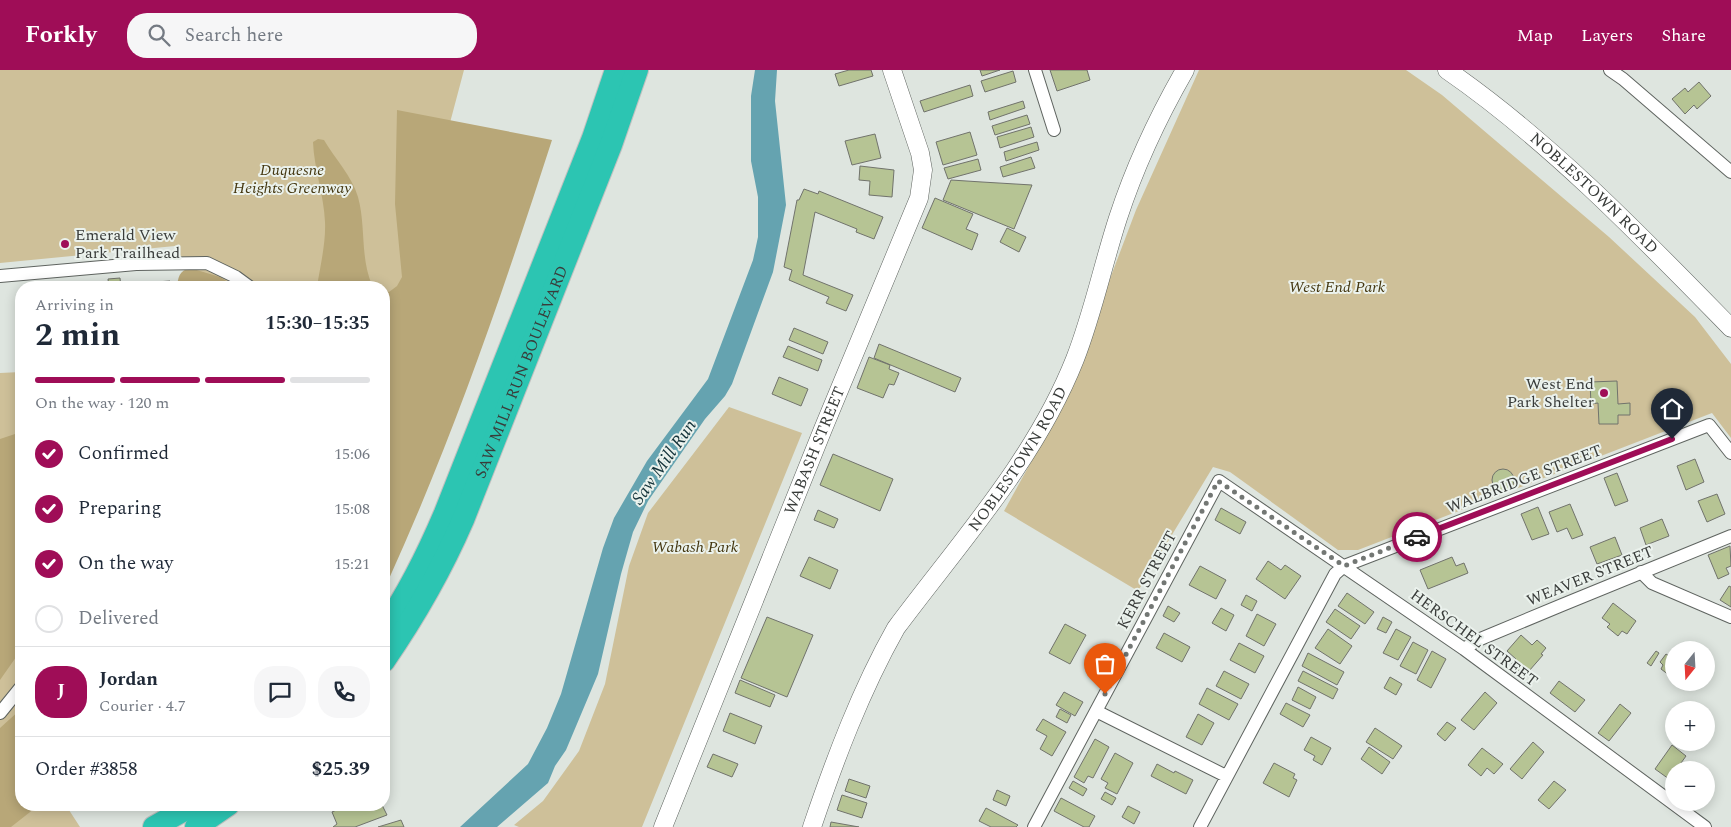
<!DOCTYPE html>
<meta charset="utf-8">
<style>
:root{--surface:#fff;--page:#f6f6f7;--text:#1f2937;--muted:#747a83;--line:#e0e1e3;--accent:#9f0d57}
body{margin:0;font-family:Spectral,serif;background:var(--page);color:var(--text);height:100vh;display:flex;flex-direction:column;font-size:19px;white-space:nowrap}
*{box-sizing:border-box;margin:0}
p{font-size:16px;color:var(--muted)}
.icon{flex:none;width:28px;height:28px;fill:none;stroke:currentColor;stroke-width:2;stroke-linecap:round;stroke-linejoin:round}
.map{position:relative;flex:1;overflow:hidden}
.details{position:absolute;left:15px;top:211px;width:375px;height:530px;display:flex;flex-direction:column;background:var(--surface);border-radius:20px;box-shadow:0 2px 12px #0003}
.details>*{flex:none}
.needle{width:32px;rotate:198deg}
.controls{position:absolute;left:1665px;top:571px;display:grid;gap:10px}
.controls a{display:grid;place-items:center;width:50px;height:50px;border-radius:50%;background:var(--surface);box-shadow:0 2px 12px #0003;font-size:25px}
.pin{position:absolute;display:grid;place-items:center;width:42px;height:42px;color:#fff;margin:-51px -21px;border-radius:50% 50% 50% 0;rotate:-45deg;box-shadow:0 0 5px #0007}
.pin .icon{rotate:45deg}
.courier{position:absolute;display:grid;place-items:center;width:50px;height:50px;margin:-25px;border:4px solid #9f0d57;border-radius:50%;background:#fff;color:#222;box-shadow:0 1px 6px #0007}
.overview em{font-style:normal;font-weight:700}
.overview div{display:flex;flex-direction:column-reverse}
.overview{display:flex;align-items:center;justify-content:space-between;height:85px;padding:0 20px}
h1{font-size:32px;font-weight:700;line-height:38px}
.bar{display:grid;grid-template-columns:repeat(4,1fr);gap:8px 5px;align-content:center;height:60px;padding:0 20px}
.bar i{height:6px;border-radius:4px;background:var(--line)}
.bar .active{background:var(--accent)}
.bar p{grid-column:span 4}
.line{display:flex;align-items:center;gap:12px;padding:0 20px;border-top:1px solid var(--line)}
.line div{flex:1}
.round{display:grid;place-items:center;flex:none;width:52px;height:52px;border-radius:20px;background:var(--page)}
ol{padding:0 20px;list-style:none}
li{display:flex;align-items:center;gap:15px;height:55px}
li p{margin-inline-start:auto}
li .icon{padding:5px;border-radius:50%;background:var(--accent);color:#fff;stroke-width:4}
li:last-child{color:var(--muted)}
li i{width:28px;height:28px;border:2px solid var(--line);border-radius:50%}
header{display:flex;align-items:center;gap:30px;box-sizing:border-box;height:70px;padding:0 25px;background:var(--accent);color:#fff}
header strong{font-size:24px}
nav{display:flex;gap:28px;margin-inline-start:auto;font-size:18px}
.search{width:350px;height:45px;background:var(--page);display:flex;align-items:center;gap:12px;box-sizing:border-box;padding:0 18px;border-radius:20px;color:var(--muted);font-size:19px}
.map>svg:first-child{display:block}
.green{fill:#cec099}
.forest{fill:#b8a778}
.water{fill:#65a3b0}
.building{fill:#b6c494;stroke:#71736c}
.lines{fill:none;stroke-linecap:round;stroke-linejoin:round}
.street-casing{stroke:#5f6460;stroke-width:14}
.secondary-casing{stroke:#5f6460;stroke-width:19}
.highway-casing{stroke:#c0c1c0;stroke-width:24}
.street{stroke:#fff;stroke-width:12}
.secondary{stroke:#fff;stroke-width:18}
.highway{stroke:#2cc5b2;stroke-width:22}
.done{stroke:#737774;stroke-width:5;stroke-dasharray:0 9}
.route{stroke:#9f0d57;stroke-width:6}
.poi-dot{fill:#9f0d57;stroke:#ebf2ed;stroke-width:2}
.labels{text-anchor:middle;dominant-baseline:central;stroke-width:4;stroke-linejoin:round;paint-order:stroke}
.park-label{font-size:16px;font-style:italic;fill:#443710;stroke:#ebf2ed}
.street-label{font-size:16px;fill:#393c3a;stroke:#ebf2ed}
.poi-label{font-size:16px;fill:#393c3a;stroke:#ebf2ed;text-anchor:start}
.water-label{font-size:18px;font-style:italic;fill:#14333a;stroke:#ebf2ed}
</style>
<header>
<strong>Forkly</strong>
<div class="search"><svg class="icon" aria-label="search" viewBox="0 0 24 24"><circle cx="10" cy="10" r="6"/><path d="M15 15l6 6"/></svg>Search here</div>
<nav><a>Map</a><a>Layers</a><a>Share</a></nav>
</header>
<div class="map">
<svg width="1731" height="757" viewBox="0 0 1731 757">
<rect width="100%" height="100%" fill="#dee5df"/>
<!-- green -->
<path class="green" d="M 0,0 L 464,0 L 384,301 L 384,218 L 220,217 L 192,206 L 175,176 L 0,193 Z
M 1199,0 L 1406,0 L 1442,25 L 1609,167 L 1695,247 L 1731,294 L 1731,368 L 1712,343 L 1358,480 L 1338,480 L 1230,402 L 1213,397 L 1138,521 L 1004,441 L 1061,338 L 1136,140 Z
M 21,302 L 21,735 L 76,735 L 69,740 L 80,757 L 0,757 L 0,303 Z
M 729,337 L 802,363 L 642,757 L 519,757 L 514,755 L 543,731 L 579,681 L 605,614 L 629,496 L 648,443 Z"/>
<!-- forest -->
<path class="forest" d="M 397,40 L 552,70 C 504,219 453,368 388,511 L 384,515 L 384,220 L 389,222 L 397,216 L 402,207 L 395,134 Z
M 318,69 L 324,70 C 335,89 352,106 358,127 C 366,156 360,187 372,215 L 376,217 L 317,217 C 320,197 326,173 325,152 C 324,125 314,99 313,72 Z
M 190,198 L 220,207 L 236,217 L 177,218 C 178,207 179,201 190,198 Z
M 21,362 L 21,580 L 0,610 L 0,369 Z
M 21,639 L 21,735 L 39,735 L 11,757 L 0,757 L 0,658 Z"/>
<!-- water -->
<path class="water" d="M 755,0 L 777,0 L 775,31 L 786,135 L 773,202 L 732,314 L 725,326 L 705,349 L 648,431 L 633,462 L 621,504 L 598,604 L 566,680 L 555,696 L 548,713 L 497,757 L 460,757 L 528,694 L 547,658 L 561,624 L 603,478 L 614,448 L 647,391 L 708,309 L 753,190 L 758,167 L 758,127 L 751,91 L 751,26 Z"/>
<!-- building -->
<path class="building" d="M 849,0 L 871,0 L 873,6 L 839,16 L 835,4 Z
M 980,0 L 1000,0 L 982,6 Z
M 1050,0 L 1087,0 L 1090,10 L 1057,21 Z
M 1013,1 L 1016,12 L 985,22 L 981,11 Z
M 1699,12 L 1711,26 L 1697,39 L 1694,35 L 1685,44 L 1672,29 L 1685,18 L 1688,22 Z
M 970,15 L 973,26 L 924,42 L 920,31 Z
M 1023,31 L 1025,38 L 990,50 L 988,42 Z
M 1027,45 L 1030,54 L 995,65 L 992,56 Z
M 1031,57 L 1034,67 L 1000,78 L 997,67 Z
M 970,62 L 977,85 L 943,95 L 936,72 Z
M 875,64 L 881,88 L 852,95 L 845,71 Z
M 1037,72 L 1039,80 L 1006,91 L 1004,82 Z
M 1031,87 L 1035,98 L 1003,107 L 1000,97 Z
M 978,89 L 981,100 L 948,109 L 944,98 Z
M 860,96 L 894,100 L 892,127 L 869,125 L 870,111 L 859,110 Z
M 951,110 L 982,112 L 1032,115 L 1014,159 L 943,130 Z
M 804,119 L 818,124 L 819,121 L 883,147 L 874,169 L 856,162 L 857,159 L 815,142 L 803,205 L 853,225 L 846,241 L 826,233 L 829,227 L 789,210 L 792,200 L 784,197 L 797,130 L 799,130 Z
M 935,128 L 973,144 L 966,159 L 978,164 L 972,180 L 922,158 Z
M 1007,158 L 1026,167 L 1019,182 L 1000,172 Z
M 120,208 L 121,218 L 109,218 L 108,209 Z
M 170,211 L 171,218 L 157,218 L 156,212 Z
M 794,258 L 828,272 L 823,284 L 789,270 Z
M 879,274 L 961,308 L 955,322 L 874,288 Z
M 788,276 L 822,290 L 818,301 L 783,287 Z
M 869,287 L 890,295 L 889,299 L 899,303 L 894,315 L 889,314 L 883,328 L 857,318 Z
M 779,307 L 808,319 L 801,336 L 772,324 Z
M 1617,311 L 1618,334 L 1630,333 L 1630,345 L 1618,345 L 1618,354 L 1599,354 L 1598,333 L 1591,334 L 1590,312 Z
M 833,384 L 893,409 L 880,441 L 820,415 Z
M 1695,389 L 1704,412 L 1686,420 L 1677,396 Z
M1492 410a11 11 0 1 1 22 0a11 11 0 1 1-22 0Z
M 1617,403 L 1628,431 L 1615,436 L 1604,408 Z
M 1717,424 L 1725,444 L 1707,452 L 1698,431 Z
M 1570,434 L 1583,465 L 1572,469 L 1567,458 L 1557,462 L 1549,442 Z
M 1538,437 L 1549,464 L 1532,470 L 1521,444 Z
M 1221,438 L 1246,452 L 1240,464 L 1215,450 Z
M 818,440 L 838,449 L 834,458 L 814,450 Z
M 1662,449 L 1669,466 L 1646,475 L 1640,458 Z
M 1615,467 L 1622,485 L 1597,494 L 1590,477 Z
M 1730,476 L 1731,496 L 1726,498 L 1729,504 L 1718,509 L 1708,485 Z
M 809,487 L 838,500 L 830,519 L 800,506 Z
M 1452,487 L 1456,496 L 1464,493 L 1468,503 L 1428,519 L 1420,500 Z
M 1268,491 L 1281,500 L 1285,495 L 1301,506 L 1285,529 L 1256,509 Z
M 1200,496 L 1226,510 L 1216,529 L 1189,515 Z
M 1729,516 L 1731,517 L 1731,537 L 1720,530 Z
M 1347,523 L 1374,542 L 1365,554 L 1338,536 Z
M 1246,525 L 1257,531 L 1252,541 L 1241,535 Z
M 1613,533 L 1636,551 L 1627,564 L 1622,561 L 1618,566 L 1607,557 L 1610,554 L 1602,548 Z
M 1168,536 L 1180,543 L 1174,552 L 1163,546 Z
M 1221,538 L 1234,545 L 1226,561 L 1212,553 Z
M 1335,539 L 1360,556 L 1351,569 L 1326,552 Z
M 1257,544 L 1276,554 L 1264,576 L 1246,566 Z
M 767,547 L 813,565 L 787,627 L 741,608 Z
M 1383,547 L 1392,552 L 1386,563 L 1377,559 Z
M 1065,554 L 1086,565 L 1070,594 L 1049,583 Z
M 1328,559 L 1352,576 L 1340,594 L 1315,578 Z
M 1396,559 L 1411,567 L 1398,590 L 1383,583 Z
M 1164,563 L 1190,577 L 1182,592 L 1156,578 Z
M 1521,565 L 1532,575 L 1537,570 L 1546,578 L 1541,584 L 1543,585 L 1529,601 L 1524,597 L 1520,602 L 1511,594 L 1516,589 L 1507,581 Z
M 1413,572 L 1428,580 L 1416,604 L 1400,596 Z
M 1239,573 L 1264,586 L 1255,603 L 1230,590 Z
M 1678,575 L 1685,580 L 1674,580 Z
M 1674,580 L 1674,599 L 1669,605 L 1661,599 L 1663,595 L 1660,592 L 1666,584 L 1669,586 Z
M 1432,581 L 1446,589 L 1431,618 L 1417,610 Z
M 1656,581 L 1659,583 L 1651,596 L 1647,593 Z
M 1308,583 L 1344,602 L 1337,615 L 1302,596 Z
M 1224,601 L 1249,614 L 1241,629 L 1216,616 Z
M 1303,601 L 1338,619 L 1333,629 L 1298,611 Z
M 1390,607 L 1402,614 L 1396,625 L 1384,618 Z
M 740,610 L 775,625 L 770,637 L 735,623 Z
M 1559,611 L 1585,630 L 1575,642 L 1550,623 Z
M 1298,617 L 1316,627 L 1310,639 L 1292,630 Z
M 1207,618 L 1238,634 L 1229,650 L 1199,634 Z
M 1064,622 L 1083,632 L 1075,646 L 1056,635 Z
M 1485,622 L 1497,633 L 1474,660 L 1461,650 Z
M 1286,633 L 1310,645 L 1303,657 L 1280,644 Z
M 1620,634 L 1631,643 L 1609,671 L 1598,663 Z
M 1060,639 L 1071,645 L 1067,653 L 1056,647 Z
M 730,643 L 762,656 L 755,674 L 723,661 Z
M 1198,644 L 1214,653 L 1202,675 L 1186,667 Z
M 1043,649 L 1066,662 L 1052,686 L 1040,679 L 1047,666 L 1036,660 Z
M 1447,652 L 1456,658 L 1445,671 L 1437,664 Z
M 1375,658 L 1402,676 L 1393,689 L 1366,672 Z
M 1311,667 L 1331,678 L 1322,695 L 1313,690 L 1315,686 L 1304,680 Z
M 1095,669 L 1109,677 L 1093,708 L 1088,706 L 1084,713 L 1074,707 Z
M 1533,672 L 1544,682 L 1522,709 L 1510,699 Z
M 1672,675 L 1686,686 L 1676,700 L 1674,700 L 1674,703 L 1669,709 L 1655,699 Z
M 1369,677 L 1390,692 L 1382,704 L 1361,689 Z
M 1482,678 L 1503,694 L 1494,704 L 1487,698 L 1481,706 L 1468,695 Z
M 1115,683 L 1133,693 L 1117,724 L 1105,718 L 1108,713 L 1101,709 Z
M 713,684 L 738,694 L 732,707 L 707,697 Z
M 1274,693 L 1295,704 L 1293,708 L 1297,710 L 1289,727 L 1263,713 Z
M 1157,694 L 1174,703 L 1175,701 L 1193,710 L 1186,724 L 1151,706 Z
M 849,709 L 870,716 L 866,728 L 845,721 Z
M 1073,711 L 1087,719 L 1083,726 L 1069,718 Z
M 1554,711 L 1566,720 L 1549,739 L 1538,730 Z
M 997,720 L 1010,726 L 1006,736 L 993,730 Z
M 1105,722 L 1116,728 L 1112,735 L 1101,729 Z
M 842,725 L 867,733 L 862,748 L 837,740 Z
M 1061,728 L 1095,746 L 1089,757 L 1084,757 L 1054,741 Z
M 347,735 L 382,735 L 387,745 L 355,757 L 333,757 L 337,754 L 332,742 Z
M 1128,736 L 1140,742 L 1134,754 L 1122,747 Z
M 986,738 L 1018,755 L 1016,757 L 991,757 L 979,751 Z
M 401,750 L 404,757 L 378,757 Z
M 831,752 L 859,757 L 830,757 Z"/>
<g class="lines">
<!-- street casing -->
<g class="street-casing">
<path id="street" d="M 1035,0 L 1054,60
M 1610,0 L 1623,9 L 1731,102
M 0,206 L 136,194 L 207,193 L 236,207 L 251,218
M 1641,502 L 1652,513 L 1731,547
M 1464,579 L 1478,570 L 1562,535 L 1731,466
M 1096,641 L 1226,706
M 0,643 L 21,617
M 1034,757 L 1219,411 L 1464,579 L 1705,757
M 1200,757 L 1335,504 L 1344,496 L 1709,355 L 1731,383"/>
</g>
<!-- secondary casing -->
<g class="secondary-casing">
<g id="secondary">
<path id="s1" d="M 1447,0 C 1550,71 1644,169 1731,258"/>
<path id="s2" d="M 663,757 L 823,359 L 919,128 L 923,100 L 920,83 L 892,0"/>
<path id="s3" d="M 812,757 C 835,689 861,620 896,558 C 960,472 1035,390 1075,289 C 1093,243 1103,194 1118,148 C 1135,96 1158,47 1185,0"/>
</g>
</g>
<!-- highway casing -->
<g class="highway-casing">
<g id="highway">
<path d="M 384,558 C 409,522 428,483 445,443 L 593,68 L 616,0"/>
<path id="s4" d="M 384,591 C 415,546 441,501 463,450 L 611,75 L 637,0"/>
<path d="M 154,757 L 193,735"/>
<path d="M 196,757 L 228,735"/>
</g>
</g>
<!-- street -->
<use href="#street" class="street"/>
<!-- secondary -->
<use href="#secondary" class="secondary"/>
<!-- highway -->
<use href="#highway" class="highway"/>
</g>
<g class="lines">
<!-- done -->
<path class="done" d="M 1105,624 L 1218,411 L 1344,496 L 1417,467"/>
<!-- route -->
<path class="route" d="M 1417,467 L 1672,369"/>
</g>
<!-- markers -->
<g class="poi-dot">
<circle cx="65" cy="174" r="5"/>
<circle cx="1604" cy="323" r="5"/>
</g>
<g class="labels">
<!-- park labels -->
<g class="park-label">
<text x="292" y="100">Duquesne<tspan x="292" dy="18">Heights Greenway</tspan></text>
<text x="1337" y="217">West End Park</text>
<text x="695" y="477">Wabash Park</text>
</g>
<!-- street labels -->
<g class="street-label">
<text stroke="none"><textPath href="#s1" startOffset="192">NOBLESTOWN ROAD</textPath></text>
<text stroke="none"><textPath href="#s4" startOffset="321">SAW MILL RUN BOULEVARD</textPath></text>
<text stroke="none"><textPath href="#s2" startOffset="406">WABASH STREET</textPath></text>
<text stroke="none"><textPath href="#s3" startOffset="425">NOBLESTOWN ROAD</textPath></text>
<text transform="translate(1524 409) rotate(-21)">WALBRIDGE STREET</text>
<text transform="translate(1590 506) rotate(-22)">WEAVER STREET</text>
<text transform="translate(1147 510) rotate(-62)">KERR STREET</text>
<text transform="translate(1474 568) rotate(36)">HERSCHEL STREET</text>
</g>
<!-- poi labels -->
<g class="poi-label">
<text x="75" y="165">Emerald View<tspan x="75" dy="18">Park Trailhead</tspan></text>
<text x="1594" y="314" text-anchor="end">West End<tspan x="1594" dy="18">Park Shelter</tspan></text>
</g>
<!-- water labels -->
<g class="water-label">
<text transform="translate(664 392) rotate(-55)">Saw Mill Run</text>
</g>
</g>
</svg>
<div class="controls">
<a><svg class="needle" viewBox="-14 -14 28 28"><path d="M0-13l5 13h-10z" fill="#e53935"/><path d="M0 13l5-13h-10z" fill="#747a83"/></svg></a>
<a>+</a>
<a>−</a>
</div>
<div class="pin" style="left:1105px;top:624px;background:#ea580c"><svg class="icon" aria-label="bag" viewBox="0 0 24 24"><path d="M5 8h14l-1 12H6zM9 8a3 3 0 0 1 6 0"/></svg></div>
<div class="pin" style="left:1672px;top:369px;background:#1f2937"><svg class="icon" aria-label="home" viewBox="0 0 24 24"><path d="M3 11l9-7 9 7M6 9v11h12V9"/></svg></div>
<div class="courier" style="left:1417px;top:467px"><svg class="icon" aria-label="car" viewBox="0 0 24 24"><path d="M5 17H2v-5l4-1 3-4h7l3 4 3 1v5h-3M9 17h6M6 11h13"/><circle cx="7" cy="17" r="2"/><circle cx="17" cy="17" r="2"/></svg></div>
<section class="details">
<div class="overview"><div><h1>2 min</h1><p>Arriving in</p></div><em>15:30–15:35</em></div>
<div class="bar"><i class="active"></i><i class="active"></i><i class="active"></i><i></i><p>On the way · 120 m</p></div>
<ol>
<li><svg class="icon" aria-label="check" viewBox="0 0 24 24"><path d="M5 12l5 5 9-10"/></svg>Confirmed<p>15:06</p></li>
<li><svg class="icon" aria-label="check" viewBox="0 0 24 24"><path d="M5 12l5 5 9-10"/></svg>Preparing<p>15:08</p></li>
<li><svg class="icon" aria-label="check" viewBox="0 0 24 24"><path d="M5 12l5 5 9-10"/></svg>On the way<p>15:21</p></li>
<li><i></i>Delivered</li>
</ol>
<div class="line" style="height:90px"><b class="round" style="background:var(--accent);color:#fff">J</b><div><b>Jordan</b><p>Courier · 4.7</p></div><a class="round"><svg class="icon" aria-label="chat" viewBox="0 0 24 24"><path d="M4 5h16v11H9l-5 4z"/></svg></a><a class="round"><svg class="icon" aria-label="phone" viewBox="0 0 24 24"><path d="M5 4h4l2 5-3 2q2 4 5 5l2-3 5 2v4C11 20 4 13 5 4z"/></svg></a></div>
<div class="line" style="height:65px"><div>Order #3858</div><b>$25.39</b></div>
</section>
</div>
